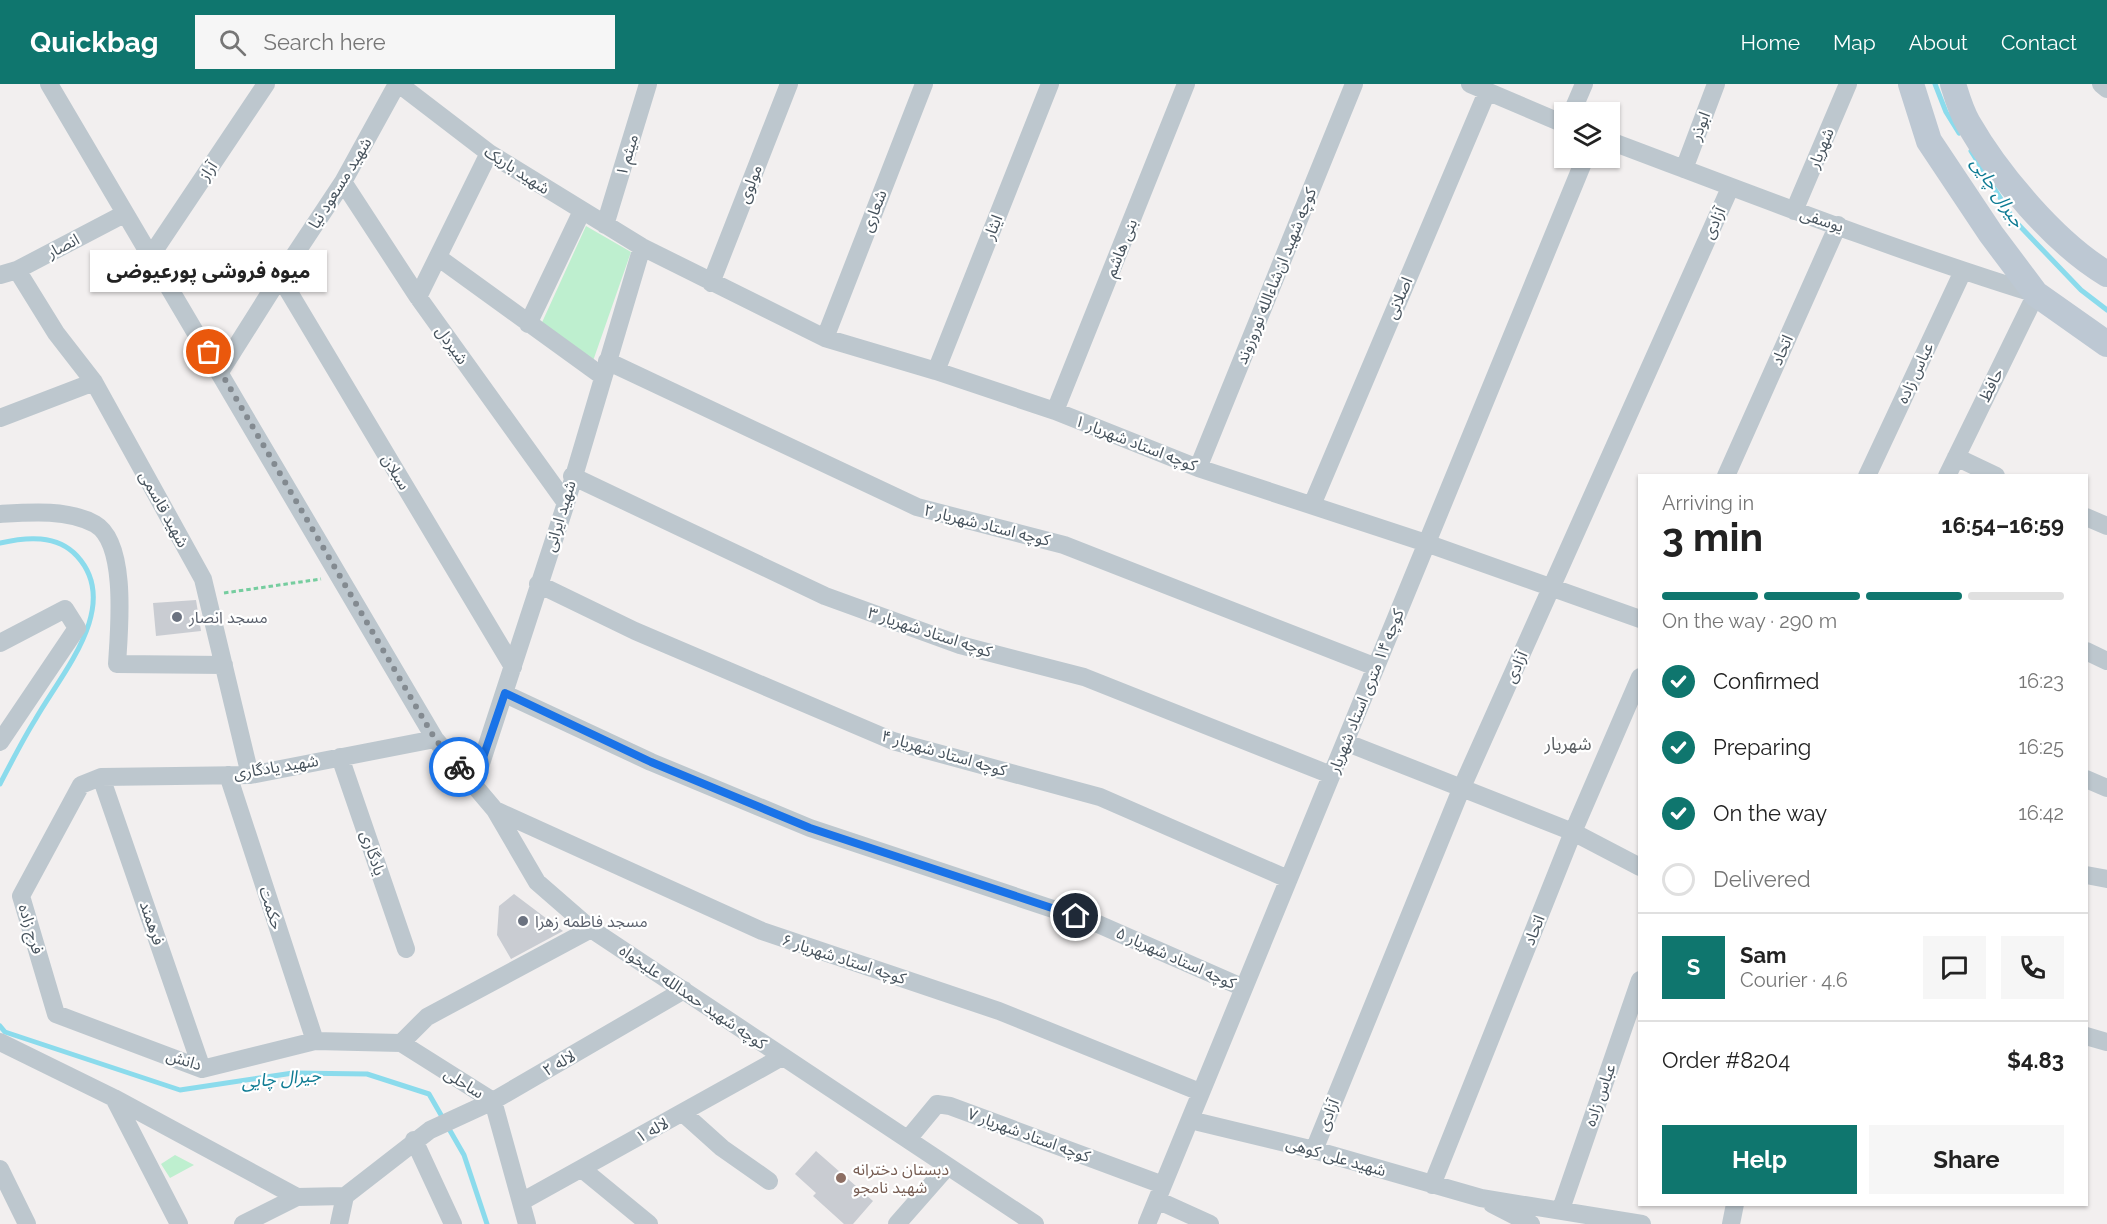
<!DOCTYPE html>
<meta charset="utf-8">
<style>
:root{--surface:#fff;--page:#f6f6f6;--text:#222;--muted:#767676;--line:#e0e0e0;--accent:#0f766e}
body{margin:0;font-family:Raleway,"Noto Sans Arabic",sans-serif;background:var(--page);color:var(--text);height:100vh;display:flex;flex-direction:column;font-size:22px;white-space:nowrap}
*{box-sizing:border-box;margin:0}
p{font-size:20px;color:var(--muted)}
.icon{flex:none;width:33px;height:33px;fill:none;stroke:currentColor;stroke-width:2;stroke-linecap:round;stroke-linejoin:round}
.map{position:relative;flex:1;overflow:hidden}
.details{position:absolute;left:1638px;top:390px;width:450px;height:732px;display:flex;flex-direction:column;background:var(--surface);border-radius:0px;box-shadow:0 2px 4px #0004}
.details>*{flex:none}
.controls{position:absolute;left:1554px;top:18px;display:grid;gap:12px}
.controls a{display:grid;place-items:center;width:66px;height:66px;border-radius:0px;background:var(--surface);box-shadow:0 2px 4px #0004;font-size:30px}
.pin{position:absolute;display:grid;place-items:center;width:51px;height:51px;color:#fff;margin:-26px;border:3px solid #fff;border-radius:50%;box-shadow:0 2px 6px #0007}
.courier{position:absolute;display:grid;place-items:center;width:60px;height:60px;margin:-30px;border:4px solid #1a73e8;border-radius:50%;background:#fff;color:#222;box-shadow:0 2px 8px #0007}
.bubble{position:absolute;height:42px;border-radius:0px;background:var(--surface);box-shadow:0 2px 4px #0004;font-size:20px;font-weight:700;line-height:42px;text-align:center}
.headline em{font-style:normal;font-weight:700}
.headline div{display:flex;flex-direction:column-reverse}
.headline{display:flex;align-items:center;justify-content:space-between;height:102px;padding:0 24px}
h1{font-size:39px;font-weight:700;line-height:45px}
.bar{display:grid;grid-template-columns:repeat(4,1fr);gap:9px 6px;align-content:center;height:72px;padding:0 24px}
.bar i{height:8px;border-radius:4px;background:var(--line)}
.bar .active{background:var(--accent)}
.bar p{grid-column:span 4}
.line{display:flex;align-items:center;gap:15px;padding:0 24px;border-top:2px solid var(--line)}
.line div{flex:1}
.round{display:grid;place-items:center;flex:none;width:63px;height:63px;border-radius:0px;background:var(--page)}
ol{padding:0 24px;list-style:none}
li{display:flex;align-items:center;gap:18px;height:66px}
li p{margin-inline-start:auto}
li .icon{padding:6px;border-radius:50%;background:var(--accent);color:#fff;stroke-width:4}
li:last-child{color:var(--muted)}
li i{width:33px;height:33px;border:3px solid var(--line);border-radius:50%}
.primary-button{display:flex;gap:12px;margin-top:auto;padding:12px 24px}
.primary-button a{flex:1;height:69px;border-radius:0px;background:var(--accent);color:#fff;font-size:24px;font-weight:700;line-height:69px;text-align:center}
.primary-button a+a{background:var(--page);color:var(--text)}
header{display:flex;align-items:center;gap:36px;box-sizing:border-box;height:84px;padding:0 30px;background:var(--accent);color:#fff}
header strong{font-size:28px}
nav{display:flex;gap:33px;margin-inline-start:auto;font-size:21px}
.search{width:420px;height:54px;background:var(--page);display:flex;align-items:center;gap:15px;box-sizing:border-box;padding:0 21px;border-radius:0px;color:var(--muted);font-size:22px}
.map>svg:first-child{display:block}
.green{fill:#beefcf}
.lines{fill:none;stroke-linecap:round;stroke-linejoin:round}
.stream{stroke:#8bdbec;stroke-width:5}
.building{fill:#c9ccd2}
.path{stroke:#76cd9f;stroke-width:3;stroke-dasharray:4.5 3;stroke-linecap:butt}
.street{stroke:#bdc7ce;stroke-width:18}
.secondary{stroke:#bdc8d3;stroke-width:26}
.done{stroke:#838a90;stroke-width:6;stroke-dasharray:0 10.8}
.route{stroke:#1a73e8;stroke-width:8}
.worship-dot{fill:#6b7280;stroke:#fff;stroke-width:2}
.education-dot{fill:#8d6e63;stroke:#fff;stroke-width:2}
.labels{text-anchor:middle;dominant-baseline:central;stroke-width:4.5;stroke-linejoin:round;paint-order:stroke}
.street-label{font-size:16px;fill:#47535d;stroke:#fff}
.worship-label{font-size:16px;fill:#5b616d;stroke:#fff;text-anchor:start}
.education-label{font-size:16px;fill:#785e54;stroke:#fff;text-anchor:start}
.water-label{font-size:18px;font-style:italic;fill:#0e7b93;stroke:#fff}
.neighbourhood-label{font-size:18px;fill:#5c6064;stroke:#fff}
</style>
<header>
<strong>Quickbag</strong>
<div class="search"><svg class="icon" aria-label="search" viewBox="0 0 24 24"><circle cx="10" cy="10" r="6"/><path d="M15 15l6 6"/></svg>Search here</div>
<nav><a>Home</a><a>Map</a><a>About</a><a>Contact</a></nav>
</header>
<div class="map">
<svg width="2107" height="1140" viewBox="0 0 2107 1140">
<rect width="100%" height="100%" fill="#f2efef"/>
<!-- green -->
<path class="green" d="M 586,142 L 631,168 L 593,277 L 539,245 Z
M 175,1071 L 194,1081 L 170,1094 L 161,1080 Z"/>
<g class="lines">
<!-- stream -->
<path class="stream" d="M 1935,0 L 1946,28 L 1959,49
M 1971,67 L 2014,136 L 2081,206 L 2107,226
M 0,459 C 26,453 57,450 77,472 C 123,522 60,591 35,636 C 22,657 11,679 0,700
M 0,942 L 5,948 L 180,1006 L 293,989 L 367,990 L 429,1010 L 464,1071 L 487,1140"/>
</g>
<!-- building -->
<path class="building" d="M 196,516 L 201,547 L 156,552 L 153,519 Z
M 514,810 L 563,847 L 511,875 L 497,851 L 499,822 Z
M 816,1067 L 873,1117 L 853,1140 L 844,1140 L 813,1112 L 816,1109 L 795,1090 Z"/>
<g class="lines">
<!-- path -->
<path class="path" d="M 224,509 L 321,495"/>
<!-- street -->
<path class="street" d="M 49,0 L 435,655 L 495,726 L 537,798 L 591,845 L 1035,1140
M 399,0 L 489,69 L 642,163 L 825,254 L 936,287 L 1055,327 L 1198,384 L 1426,459 L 1640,535
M 1470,0 L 1564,40
M 2101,0 L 2107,5
M 1572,28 L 1584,0
M 1610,57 C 1751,110 1891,165 2036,210 L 1947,392
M 1684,85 L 1716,0
M 343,98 L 418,213 L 566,419
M 1794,127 L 1848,0
M 605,141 L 648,0
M 150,173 L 266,0
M 439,174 L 602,292
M 17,186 L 56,249 L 94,298 L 203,495 L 250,691
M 0,191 L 17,186 L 124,130
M 280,193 L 513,583
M 711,199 L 789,0
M 418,213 L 489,69
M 528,240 L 582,127
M 825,254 L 924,0
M 607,277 L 917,423 L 1064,461 L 1376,583
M 936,287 L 1050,0
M 220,288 L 280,193 L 343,98 L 397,0
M 1055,327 L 1186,0
M 0,334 L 94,298
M 1956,373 L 1996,392
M 1198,384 L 1354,0
M 572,392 L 825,512 L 960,561 L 1084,593 L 1331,691
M 1726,392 L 1838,141
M 1867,392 L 1963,187
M 1312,421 L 1487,8
M 0,430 C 30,428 68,425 95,440 C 128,459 119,547 117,580 L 224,581
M 2086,433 L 2107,442
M 538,500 L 635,547 L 893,657 L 1100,713 L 1288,795
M 0,559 L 65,525 L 77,544 L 0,658
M 2086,567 L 2107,577
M 505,610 L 651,678 L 810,744 L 1098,840 L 1244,904
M 435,655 L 250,691 L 101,693 L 81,701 L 21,812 L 56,930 L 202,985 L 315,957 L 401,959 L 493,1017 L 527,1140
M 1345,658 L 1573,748 L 1640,783
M 340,673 L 406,865
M 228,691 L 315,957
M 101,693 L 202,985
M 2086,695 L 2107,704
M 474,701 L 566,419 L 642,163
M 495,726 L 762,847 L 999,927 L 1200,1008
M 2086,791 L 2107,795
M 2086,952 L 2107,958
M 0,958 L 114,1014 L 297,1113
M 401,959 L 427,933 L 591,845
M 114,1014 L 179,1140
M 683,1029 L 722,1064 L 769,1097
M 1190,1036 L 1314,1066 L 1481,1114 L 1642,1140
M 908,1055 L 937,1020 L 950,1022 L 1163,1101
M 414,1056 L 453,1140
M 1314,1066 L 1462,703 L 1730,104
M 0,1085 L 27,1140
M 582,1085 L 649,1140
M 1432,1101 L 1573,748 L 1640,593
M 345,1112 L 430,1046 L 493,1017 L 684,906
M 1157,1116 L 1210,1140
M 521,1118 L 782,973
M 1492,1120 L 1531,1140
M 1561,1125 L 1640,896
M 243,1140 L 297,1113 L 345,1112 L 339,1140
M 897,1140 L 947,1083
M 1147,1140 L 1585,74
M 1731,1140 L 1735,1120"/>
<!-- secondary -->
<path class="secondary" d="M 1911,0 L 1929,57 L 1991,150 L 2036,210 L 2107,260
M 1953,0 C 1957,13 1961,27 1968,39 C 1998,91 2055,159 2107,190"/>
</g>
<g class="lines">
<!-- done -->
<path class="done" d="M 209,268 L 435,655 L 459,683"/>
<!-- route -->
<path class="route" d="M 459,683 L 474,700 L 505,609 L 651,678 L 810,744 L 1076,832"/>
</g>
<!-- markers -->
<g class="worship-dot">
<circle cx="177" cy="533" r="6"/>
<circle cx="523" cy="837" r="6"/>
</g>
<circle class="education-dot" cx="841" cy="1094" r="6"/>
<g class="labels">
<!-- street labels -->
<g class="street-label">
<text transform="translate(1700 42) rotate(-69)">ابوذر</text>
<text transform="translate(1821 64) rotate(-67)">شهریار</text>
<text transform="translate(627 71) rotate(-73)">میثم ۱</text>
<text transform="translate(517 86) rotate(33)">شهید باریک</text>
<text transform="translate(208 87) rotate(-56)">آراز</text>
<text transform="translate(340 99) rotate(-58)">شهید مسعود نیا</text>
<text transform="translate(750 100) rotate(-69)">مولوی</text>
<text transform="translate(874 127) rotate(-69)">شعاری</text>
<text transform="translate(1822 136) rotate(18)">یوسفی</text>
<text transform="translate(1714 139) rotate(-66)">آزادی</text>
<text transform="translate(993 143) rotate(-68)">ایثار</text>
<text transform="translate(63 162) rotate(-28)">انصار</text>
<text transform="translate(1121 164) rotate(-68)">بنی هاشم</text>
<text transform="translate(1276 192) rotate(-68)">کوچه شهید ان‌شاءالله نوروزوند</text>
<text transform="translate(1399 214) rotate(-67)">اصلانی</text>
<text transform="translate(452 261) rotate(54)">شیردل</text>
<text transform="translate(1782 266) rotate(-66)">اتحاد</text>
<text transform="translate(1915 289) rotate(-65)">عباس زاده</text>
<text transform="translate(1991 301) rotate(-64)">حافظ</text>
<text transform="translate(1136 359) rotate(21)">کوچه استاد شهریار ۱</text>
<text transform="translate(396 388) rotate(59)">سبلان</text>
<text transform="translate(164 425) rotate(61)">شهید قاسمی</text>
<text transform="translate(560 432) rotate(-73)">شهید ایرانی</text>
<text transform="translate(987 441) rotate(14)">کوچه استاد شهریار ۲</text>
<text transform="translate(930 548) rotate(18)">کوچه استاد شهریار ۳</text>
<text transform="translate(1516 583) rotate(-66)">آزادی</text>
<text transform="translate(1366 607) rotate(-68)">کوچه ۱۴ متری استاد شهریار</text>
<text transform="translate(944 669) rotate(16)">کوچه استاد شهریار ۴</text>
<text transform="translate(276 683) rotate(-9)">شهید یادگاری</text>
<text transform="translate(373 769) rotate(71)">یادگاری</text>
<text transform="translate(271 824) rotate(72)">حکمت</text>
<text transform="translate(152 839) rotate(71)">فرهمند</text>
<text transform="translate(31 845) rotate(73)">فرج زاده</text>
<text transform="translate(1534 846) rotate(-68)">اتحاد</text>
<text transform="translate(1176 874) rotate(24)">کوچه استاد شهریار ۵</text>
<text transform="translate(844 875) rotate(18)">کوچه استاد شهریار ۶</text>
<text transform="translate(693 913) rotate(34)">کوچه شهید حمدالله علیخواه</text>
<text transform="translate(184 976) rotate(17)">دانش</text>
<text transform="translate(559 979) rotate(-30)">لاله ۲</text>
<text transform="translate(464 999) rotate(32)">ساحلی</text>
<text transform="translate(1600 1011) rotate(-71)">عباس زاده</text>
<text transform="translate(1328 1031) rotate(-68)">آزادی</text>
<text transform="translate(652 1046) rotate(-29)">لاله ۱</text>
<text transform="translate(1029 1051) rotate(20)">کوچه استاد شهریار ۷</text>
<text transform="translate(1336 1073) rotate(16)">شهید علی کوهی</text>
</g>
<!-- worship labels -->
<g class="worship-label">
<text x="189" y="533">مسجد انصار</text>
<text x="535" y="837">مسجد فاطمه زهرا</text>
</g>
<!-- education labels -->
<g class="education-label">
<text x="853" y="1085">دبستان دخترانه<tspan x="853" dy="18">شهید نامجو</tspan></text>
</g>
<!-- water labels -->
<g class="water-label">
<text transform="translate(1998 108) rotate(56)">جیرال چایی</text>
<text transform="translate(281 994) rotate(-5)">جیرال چایی</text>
</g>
<!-- neighbourhood labels -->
<g class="neighbourhood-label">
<text x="1568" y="659">شهریار</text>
</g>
</g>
</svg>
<div class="controls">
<a><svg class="icon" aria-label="layers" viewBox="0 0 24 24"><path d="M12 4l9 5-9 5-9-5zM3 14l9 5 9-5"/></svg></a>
</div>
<div class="pin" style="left:209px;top:268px;background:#ea580c"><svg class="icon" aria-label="bag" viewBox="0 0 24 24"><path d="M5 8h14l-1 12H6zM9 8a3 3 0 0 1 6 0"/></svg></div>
<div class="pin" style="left:1076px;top:832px;background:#1f2937"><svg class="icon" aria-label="home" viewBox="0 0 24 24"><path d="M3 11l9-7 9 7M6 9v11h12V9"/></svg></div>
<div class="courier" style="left:459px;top:683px"><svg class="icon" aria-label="bike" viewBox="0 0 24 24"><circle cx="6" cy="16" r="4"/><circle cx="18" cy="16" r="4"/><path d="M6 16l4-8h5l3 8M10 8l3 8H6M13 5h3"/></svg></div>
<div class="bubble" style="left:90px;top:166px;width:237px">میوه فروشی پورعیوضی</div>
<section class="details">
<div class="headline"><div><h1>3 min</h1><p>Arriving in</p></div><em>16:54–16:59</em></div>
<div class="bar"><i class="active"></i><i class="active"></i><i class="active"></i><i></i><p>On the way · 290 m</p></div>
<ol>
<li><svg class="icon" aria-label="check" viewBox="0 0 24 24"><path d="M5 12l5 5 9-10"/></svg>Confirmed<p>16:23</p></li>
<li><svg class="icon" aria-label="check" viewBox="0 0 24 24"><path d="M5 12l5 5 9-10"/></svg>Preparing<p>16:25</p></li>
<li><svg class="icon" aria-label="check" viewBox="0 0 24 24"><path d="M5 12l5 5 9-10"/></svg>On the way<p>16:42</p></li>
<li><i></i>Delivered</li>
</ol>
<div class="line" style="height:108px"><b class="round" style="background:var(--accent);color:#fff">S</b><div><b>Sam</b><p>Courier · 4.6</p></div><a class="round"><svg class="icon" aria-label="chat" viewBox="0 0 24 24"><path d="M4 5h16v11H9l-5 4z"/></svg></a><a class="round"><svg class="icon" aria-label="phone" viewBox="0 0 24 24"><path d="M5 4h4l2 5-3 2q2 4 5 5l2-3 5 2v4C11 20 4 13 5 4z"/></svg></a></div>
<div class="line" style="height:78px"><div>Order #8204</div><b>$4.83</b></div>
<div class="primary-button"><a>Help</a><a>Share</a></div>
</section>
</div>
